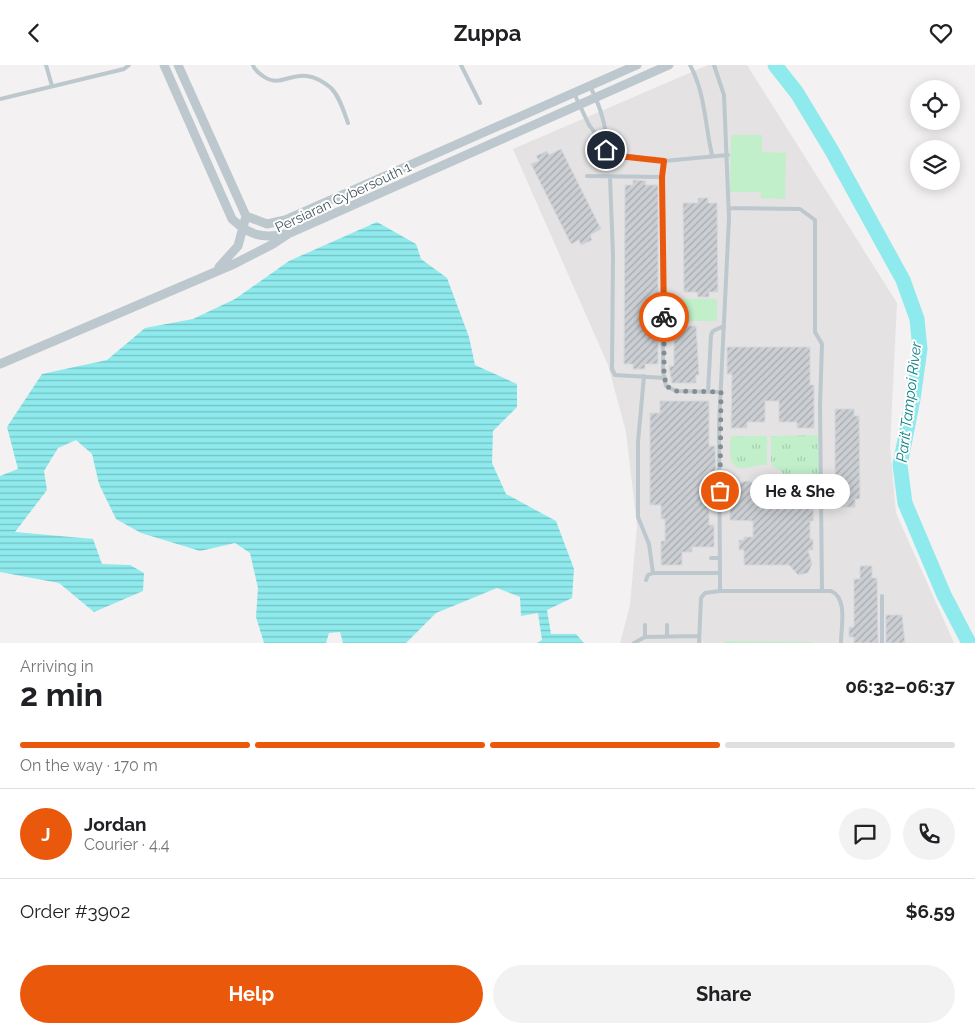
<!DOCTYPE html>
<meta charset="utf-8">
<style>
:root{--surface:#fff;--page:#f2f2f2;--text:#202124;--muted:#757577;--line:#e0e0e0;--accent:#ea580c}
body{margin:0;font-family:Raleway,sans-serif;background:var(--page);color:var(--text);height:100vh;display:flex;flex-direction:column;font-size:19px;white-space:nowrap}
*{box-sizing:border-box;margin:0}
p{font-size:16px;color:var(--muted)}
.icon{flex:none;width:28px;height:28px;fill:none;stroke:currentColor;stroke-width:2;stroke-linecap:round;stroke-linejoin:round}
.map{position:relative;height:578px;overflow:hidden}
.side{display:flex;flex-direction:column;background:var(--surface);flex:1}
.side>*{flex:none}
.fabs{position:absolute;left:910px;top:15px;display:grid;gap:10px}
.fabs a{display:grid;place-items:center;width:50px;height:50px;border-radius:50%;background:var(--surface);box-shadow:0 2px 12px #0003;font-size:25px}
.pin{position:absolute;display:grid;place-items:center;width:42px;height:42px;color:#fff;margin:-21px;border:2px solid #fff;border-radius:50%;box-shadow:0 1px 5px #0007}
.courier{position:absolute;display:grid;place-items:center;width:50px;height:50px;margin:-25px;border:4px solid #ea580c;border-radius:50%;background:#fff;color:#222;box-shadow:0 1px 6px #0007}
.bubble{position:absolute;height:35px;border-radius:18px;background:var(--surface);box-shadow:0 2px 12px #0003;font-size:16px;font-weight:700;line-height:35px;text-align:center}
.headline em{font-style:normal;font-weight:700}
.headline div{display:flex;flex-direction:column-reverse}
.headline{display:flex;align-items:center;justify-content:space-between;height:85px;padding:0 20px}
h1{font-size:32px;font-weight:700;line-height:38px}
.bar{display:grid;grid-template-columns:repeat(4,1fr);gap:8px 5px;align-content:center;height:60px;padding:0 20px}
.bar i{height:6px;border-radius:4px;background:var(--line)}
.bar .selected{background:var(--accent)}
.bar p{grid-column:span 4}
.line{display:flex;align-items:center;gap:12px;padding:0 20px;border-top:1px solid var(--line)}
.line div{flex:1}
.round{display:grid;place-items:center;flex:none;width:52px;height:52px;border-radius:26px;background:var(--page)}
.button{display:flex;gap:10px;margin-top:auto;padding:10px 20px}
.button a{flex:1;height:58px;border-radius:30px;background:var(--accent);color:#fff;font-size:20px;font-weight:700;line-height:58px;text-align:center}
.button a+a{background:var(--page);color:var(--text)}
header{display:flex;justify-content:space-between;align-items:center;height:65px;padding:0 20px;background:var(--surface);font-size:22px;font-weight:700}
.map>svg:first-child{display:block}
.education{fill:#e4e2e3}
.grass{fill:url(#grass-tufts)}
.pitch{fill:#c0efca}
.water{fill:url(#water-rules)}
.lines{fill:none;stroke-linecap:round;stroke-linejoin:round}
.river{stroke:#8eeaec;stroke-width:15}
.building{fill:url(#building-hatch);stroke:#d5d8dc}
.service{stroke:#bcc8cd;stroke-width:4}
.tertiary{stroke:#bcc8cd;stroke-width:9}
.done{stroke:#848e91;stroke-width:5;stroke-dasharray:0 9}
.route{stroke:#ea580c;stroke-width:6}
.labels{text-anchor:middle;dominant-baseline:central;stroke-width:4;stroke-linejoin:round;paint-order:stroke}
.street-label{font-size:14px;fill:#48585e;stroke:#fff}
.water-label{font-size:15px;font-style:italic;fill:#0e8386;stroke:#fff}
</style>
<header><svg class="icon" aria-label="back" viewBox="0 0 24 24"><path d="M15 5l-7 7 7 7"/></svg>Zuppa<svg class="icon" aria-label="heart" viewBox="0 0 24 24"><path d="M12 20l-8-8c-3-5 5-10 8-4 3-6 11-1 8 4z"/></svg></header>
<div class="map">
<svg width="975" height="578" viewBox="0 0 975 578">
<defs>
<pattern id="grass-tufts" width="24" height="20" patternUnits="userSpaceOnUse" patternTransform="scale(1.25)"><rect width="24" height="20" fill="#c0efca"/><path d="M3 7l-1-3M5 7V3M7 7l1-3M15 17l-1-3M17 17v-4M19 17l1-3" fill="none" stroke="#a6cfb0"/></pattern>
<pattern id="water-rules" width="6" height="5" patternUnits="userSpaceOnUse" patternTransform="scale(1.25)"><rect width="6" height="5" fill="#8eeaec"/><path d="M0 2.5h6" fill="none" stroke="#76c0c2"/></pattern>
<pattern id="building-hatch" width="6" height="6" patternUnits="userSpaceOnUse" patternTransform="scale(1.25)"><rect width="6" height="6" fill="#cbcfd3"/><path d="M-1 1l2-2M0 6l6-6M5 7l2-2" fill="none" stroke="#a7abae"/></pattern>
</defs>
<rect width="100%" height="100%" fill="#f3f1f1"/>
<!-- education -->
<path class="education" d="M 708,0 L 747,0 L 897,238 L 890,381 L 896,448 L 954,578 L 620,578 L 630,540 L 637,461 L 626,367 L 608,300 L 513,84 Z"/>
<!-- grass -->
<path class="grass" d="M 818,370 L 819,418 L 788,415 L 781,406 L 771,400 L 771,371 Z
M 731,371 L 767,371 L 767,400 C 761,399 757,401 751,402 C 726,408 730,388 731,371 Z"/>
<!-- pitch -->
<path class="pitch" d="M 731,70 L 762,70 L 762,87 L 786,88 L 785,134 L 761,133 L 761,127 L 730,127 Z
M 671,234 L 717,234 L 717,256 L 671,256 Z
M 724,576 L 813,577 L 813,578 L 724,578 Z"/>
<!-- water -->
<path class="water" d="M 377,157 L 416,179 L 421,194 L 447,213 L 469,272 L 475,300 L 517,319 L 517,342 L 493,366 L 492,398 L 506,429 L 556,456 L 574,504 L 572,533 L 547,545 L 551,569 L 576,569 L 584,578 L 537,578 L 542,575 L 538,548 L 521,551 L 520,532 L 497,523 L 436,548 L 406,578 L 343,578 L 340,567 L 329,568 L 326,578 L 264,578 L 256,552 L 258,523 L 250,488 L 235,478 L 200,486 L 141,468 L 116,454 L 99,419 L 92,389 L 76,375 L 58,383 L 44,406 L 47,425 L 15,467 L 93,474 L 102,499 L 130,500 L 144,508 L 143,526 L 94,547 L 59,518 L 0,507 L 0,411 L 18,404 L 7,362 L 42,309 L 107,295 L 145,263 L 193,254 L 235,234 L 289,196 Z"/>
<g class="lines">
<!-- river -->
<path class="river" d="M 775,0 L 797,28 L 832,86 L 903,215 L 917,254 L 920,284 L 913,334 L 900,400 L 905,438 L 944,530 L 969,578"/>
</g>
<!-- building -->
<path class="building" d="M 561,84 L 601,164 L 590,170 L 592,175 L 581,180 L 579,175 L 571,179 L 531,99 L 539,96 L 536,91 L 547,86 L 549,90 Z
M 633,115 L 646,116 L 645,120 L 658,120 L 658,299 L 645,299 L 645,304 L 633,304 L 633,299 L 624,299 L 625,120 L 633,120 Z
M 698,133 L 708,133 L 708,138 L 717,138 L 718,227 L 709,227 L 709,232 L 698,232 L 697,227 L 684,227 L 683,138 L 698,138 Z
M 674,261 L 696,261 L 699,310 L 696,310 L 696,318 L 672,318 L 669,301 L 674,301 Z
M 727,282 L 810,282 L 810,320 L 814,320 L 814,363 L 797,363 L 797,357 L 779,357 L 779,336 L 765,336 L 765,357 L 747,357 L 747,363 L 731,363 L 732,309 L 727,309 Z
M 660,336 L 709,336 L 709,381 L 715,381 L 716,407 L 709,407 L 709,460 L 714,460 L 714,482 L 692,482 L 692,487 L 682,487 L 682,500 L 661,500 L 661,476 L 665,476 L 665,454 L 661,454 L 661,440 L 650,440 L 650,348 L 660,348 Z
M 835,344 L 854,344 L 854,351 L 859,351 L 860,434 L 855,434 L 855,442 L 835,442 Z
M 746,416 L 756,418 L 765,429 L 777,430 L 783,420 L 791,416 L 802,418 L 806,424 L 817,424 L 817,433 L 814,433 L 813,456 L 810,456 L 810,474 L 813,474 L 813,485 L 808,485 L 812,499 L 808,508 L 798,510 L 789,500 L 744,500 L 744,485 L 739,485 L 739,475 L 744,475 L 744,472 L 753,472 L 753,456 L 730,455 L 730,433 L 728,433 L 728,424 L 738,424 L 740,418 Z
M 860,501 L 872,501 L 872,513 L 877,513 L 878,578 L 854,578 L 854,572 L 849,572 L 849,562 L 854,562 L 854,514 L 860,514 Z
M 886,550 L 902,550 L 905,578 L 886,578 Z"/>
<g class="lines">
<!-- service -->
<path class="service" d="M 46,0 L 52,21
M 253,0 C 254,5 259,8 263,11 C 279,23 290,8 307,11 C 315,12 325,18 331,23 C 340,32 344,47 348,58
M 461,0 L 480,38
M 690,0 C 705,27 705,60 712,90
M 590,21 C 599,39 608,64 606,85
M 574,28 L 589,60 L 610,88 L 664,96 L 728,90
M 0,34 L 124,4 L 129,0
M 664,96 L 662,112 L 663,307 L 666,321 L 676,326 L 721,327
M 587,111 L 662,112
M 610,112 L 613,190 L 612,304 L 615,310 L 665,313
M 729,143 L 800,144 L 815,155 L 815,267 L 822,279 L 820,340 L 822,526
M 644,311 L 638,377 L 638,452 L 649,479 L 653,508
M 708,327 L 711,270 L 713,266 L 724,261
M 711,493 L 720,493
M 646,515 L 648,510 L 653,508 L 720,508
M 720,526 L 831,526 C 848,533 841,562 841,578
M 645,560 L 645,572
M 667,560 L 667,571
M 634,578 L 645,572 L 699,571
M 699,578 L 701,533 L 705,528 L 720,526 L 720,516 L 719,360 L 729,153 L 724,30 L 714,0
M 882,578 L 882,531"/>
<!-- tertiary -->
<path class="tertiary" d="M 164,0 L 232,154 C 249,170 262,174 285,169
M 178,0 L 246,151 L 238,181 L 219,202
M 246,151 L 267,159 L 285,155 L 637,0
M 0,299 L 234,199 L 273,179 L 288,169 L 669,0"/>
</g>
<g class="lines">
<!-- done -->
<path class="done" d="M 664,252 L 664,307 L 666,321 L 676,326 L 721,327 L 720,426"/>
<!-- route -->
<path class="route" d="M 606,85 L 618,91 L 664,96 L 662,112 L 664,252"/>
</g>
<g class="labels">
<!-- street labels -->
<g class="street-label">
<text transform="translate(343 132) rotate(-25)">Persiaran Cybersouth 1</text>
</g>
<!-- water labels -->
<g class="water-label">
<text transform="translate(909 337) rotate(-83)">Parit Tampoi River</text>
</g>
</g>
</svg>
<div class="fabs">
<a><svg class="icon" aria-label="locate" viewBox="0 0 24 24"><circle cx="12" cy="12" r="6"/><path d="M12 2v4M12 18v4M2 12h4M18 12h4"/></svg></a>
<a><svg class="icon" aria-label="layers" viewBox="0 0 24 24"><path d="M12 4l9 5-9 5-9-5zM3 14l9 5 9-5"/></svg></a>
</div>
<div class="pin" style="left:720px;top:426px;background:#ea580c"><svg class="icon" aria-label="bag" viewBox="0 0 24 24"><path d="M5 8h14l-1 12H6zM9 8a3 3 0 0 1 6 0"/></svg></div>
<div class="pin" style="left:606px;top:85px;background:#1f2937"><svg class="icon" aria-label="home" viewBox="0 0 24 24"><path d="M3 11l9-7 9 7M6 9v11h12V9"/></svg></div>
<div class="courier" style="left:664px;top:252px"><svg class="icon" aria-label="bike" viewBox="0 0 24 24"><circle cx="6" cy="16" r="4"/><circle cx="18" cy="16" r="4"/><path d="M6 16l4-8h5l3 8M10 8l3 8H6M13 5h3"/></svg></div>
<div class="bubble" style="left:750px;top:409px;width:100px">He &amp; She</div>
</div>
<section class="side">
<div class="headline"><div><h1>2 min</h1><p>Arriving in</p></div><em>06:32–06:37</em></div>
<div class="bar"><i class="selected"></i><i class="selected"></i><i class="selected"></i><i></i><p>On the way · 170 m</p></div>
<div class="line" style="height:90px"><b class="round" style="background:var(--accent);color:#fff">J</b><div><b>Jordan</b><p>Courier · 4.4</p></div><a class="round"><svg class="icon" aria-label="chat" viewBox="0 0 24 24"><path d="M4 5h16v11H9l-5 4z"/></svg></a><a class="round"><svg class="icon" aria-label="phone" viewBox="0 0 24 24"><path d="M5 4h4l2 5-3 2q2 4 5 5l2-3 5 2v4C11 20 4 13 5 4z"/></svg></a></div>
<div class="line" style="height:65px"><div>Order #3902</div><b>$6.59</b></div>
<div class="button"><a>Help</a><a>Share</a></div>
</section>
